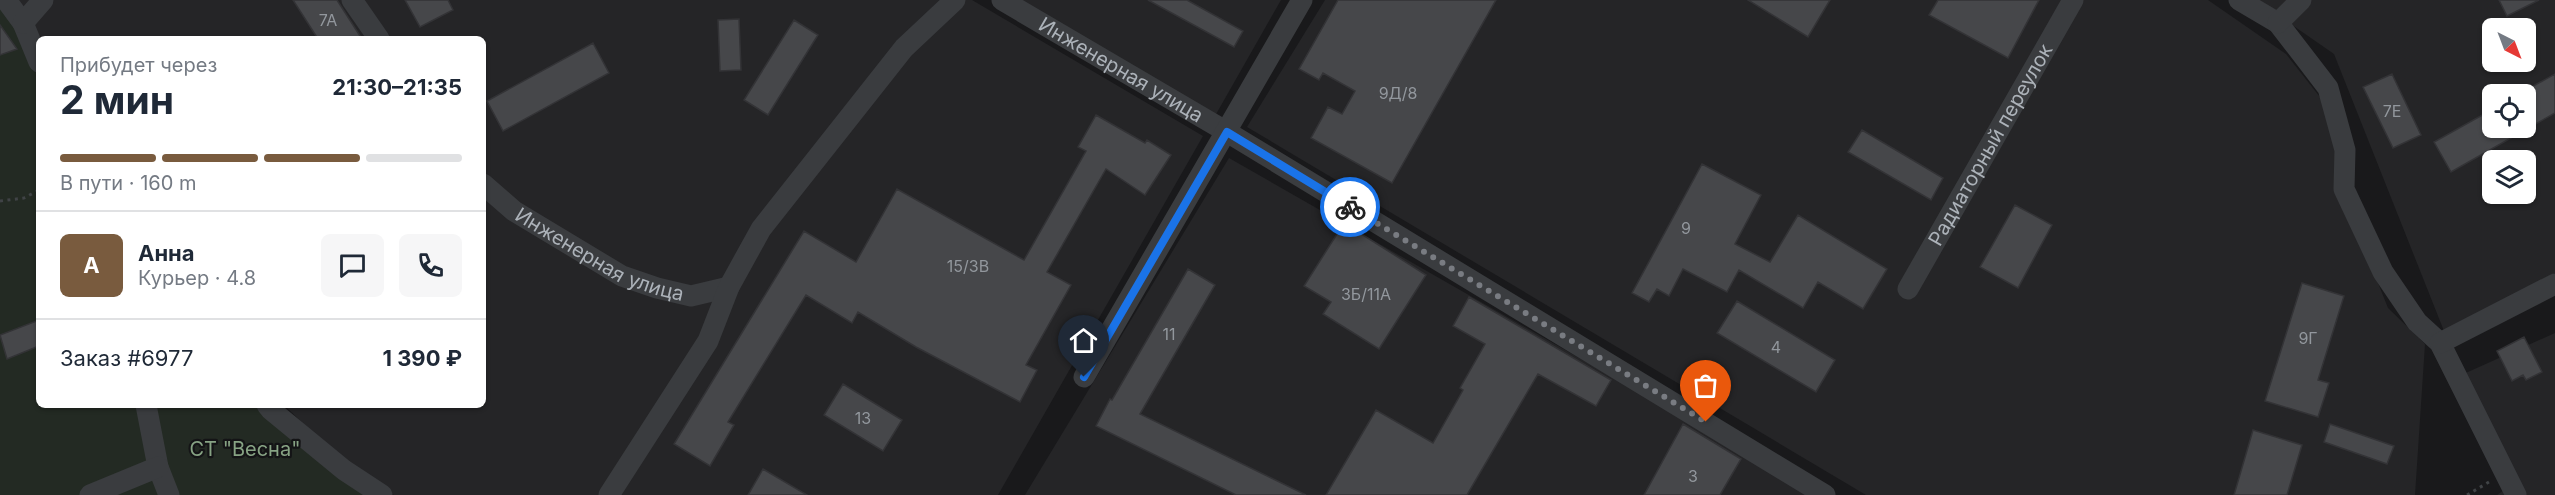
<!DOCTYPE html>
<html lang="ru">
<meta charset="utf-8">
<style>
:root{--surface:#fff;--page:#f6f6f7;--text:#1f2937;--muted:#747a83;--line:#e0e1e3;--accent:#795b3e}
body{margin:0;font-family:Inter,sans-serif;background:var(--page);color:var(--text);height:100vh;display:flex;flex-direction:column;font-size:22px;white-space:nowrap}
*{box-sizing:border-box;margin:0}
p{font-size:20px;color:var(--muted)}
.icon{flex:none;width:33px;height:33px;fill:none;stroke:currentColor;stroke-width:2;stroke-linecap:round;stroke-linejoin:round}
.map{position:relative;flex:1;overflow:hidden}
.sheet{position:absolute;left:36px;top:36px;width:450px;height:372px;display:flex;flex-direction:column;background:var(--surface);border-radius:9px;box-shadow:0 2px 4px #0004}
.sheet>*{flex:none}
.needle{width:39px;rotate:138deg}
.controls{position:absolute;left:2482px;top:18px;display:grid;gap:12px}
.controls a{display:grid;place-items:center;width:54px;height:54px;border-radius:9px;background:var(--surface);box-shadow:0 2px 4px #0004;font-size:30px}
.pin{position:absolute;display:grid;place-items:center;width:51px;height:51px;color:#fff;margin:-62px -26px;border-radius:50% 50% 50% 0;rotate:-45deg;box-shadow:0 0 6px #0007}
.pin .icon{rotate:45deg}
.courier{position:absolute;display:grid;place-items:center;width:60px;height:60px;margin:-30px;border:4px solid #1a73e8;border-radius:50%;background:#fff;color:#222;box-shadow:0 2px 8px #0007}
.headline em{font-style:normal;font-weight:700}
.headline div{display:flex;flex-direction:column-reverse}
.headline{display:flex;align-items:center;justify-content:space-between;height:102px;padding:0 24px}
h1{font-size:39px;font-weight:700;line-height:45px}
.bar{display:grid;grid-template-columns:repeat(4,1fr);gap:9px 6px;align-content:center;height:72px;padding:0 24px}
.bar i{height:8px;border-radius:4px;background:var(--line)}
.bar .on{background:var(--accent)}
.bar p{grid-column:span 4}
.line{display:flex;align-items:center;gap:15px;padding:0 24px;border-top:2px solid var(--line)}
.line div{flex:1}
.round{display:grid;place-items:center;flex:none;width:63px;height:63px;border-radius:9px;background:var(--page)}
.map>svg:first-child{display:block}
.built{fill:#252527;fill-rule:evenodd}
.green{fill:#232a23}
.building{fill:#46474a;stroke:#333336;stroke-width:1.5}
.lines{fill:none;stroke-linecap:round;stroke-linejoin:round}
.path{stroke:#404346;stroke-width:3;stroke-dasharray:3 4.5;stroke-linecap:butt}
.minor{stroke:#3a3c3f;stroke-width:21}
.done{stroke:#797c82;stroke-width:6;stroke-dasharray:0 10.8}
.route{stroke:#1a73e8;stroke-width:8}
.labels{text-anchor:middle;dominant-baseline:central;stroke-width:4.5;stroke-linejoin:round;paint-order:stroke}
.number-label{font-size:16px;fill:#92979d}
.street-label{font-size:20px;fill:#acb2b9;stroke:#141416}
.park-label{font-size:20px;fill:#87a384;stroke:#141416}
</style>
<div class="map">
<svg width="2555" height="495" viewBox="0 0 2555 495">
<rect width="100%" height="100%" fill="#19191b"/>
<!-- built -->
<path class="built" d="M 12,0 L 972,0 L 1203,136 L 998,495 L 394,495 L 348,467 L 284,405 L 483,405 L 483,39 L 40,39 Z
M 1015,0 L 1281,0 L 1215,116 Z
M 1325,0 L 2208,0 L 2286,54 L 2331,111 L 2346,203 L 2388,308 L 2425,344 L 2415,495 L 1866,495 L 1247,127 Z
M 2256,0 L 2555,0 L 2555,273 L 2444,331 L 2334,54 ZM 2493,28 L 2526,28 L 2526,62 L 2493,62 ZM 2493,94 L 2526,94 L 2526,128 L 2493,128 ZM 2493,160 L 2526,160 L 2526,194 L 2493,194 Z
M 1229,158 L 1819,495 L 1025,495 Z
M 2555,333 L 2555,495 L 2497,495 L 2507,488 L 2459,376 Z"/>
<!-- green -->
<path class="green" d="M 0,0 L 39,60 L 39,405 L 274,405 L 381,495 L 0,495 Z"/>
<!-- building -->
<path class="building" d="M 293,0 L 337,0 L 362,39 L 318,39 Z
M 405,0 L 448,0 L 453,10 L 420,27 Z
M 1148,0 L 1187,0 L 1243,31 L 1234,47 Z
M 1338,0 L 1496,0 L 1392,183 L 1311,138 L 1328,107 L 1342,114 L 1355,91 L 1323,73 L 1319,80 L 1299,69 Z
M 1748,0 L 1830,0 L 1808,37 Z
M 1938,0 L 2039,0 L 2008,58 L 1929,15 Z
M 2499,0 L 2539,0 L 2507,16 Z
M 739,19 L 741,70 L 720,71 L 718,20 Z
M 794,20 L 818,35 L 768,115 L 744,100 Z
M 0,25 L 17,49 L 0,55 Z
M 593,43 L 609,73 L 503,131 L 487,101 Z
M 2392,74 L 2421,135 L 2393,148 L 2363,87 Z
M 2555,74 L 2555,113 L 2451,172 L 2434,142 L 2493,109 L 2493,128 L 2526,128 L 2526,90 Z
M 1096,115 L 1145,143 L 1147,140 L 1171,155 L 1145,195 L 1106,169 L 1047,272 L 1071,285 L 1026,365 L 1037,370 L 1020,402 L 916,347 L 858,312 L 852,323 L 806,295 L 728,422 L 734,425 L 710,466 L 674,444 L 804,231 L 856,262 L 897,189 L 1024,260 L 1086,151 L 1078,147 Z
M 1862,130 L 1943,178 L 1931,200 L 1848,152 Z
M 1702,164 L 1761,195 L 1735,244 L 1770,262 L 1798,215 L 1887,269 L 1863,309 L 1818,282 L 1803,308 L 1739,270 L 1727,292 L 1683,269 L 1669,296 L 1657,289 L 1649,302 L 1632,293 Z
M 2015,205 L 2052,225 L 2018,288 L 1980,267 Z
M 1344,223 L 1426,275 L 1379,349 L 1323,314 L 1331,302 L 1304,286 Z
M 1188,269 L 1215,285 L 1140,414 L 1306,495 L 1236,495 L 1096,426 L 1110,399 L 1112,400 Z
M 2302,283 L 2344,296 L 2318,380 L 2329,383 L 2318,417 L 2265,401 Z
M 1469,297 L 1611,380 L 1596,406 L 1538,374 L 1467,495 L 1326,495 L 1376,410 L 1433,443 L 1463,390 L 1460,388 L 1485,344 L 1453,326 Z
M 1737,301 L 1835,360 L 1816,392 L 1717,333 Z
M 39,320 L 39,346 L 7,359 L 0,335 Z
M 2524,337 L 2542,372 L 2526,380 L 2523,375 L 2512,381 L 2497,351 Z
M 843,384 L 902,420 L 883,451 L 824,415 Z
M 1683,424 L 1741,459 L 1720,495 L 1644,495 Z
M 2330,424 L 2394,446 L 2387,464 L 2324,442 Z
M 2253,430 L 2302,445 L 2287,495 L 2234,495 Z
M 763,469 L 807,495 L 748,495 Z"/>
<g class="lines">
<!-- path -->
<path class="path" d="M 0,201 L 24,198 L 39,190
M 2467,495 L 2489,482"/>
<!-- minor -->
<g class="minor">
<path d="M 6,0 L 23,23 L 39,62"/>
<path d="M 352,0 L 379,39"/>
<path id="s1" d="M 1002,0 L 1227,132 L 1825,495"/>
<path d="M 2239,0 L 2278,23 L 2328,88 L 2345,150 L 2344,189 L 2383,272 L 2417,322 L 2440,343 L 2516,495"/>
<path d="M 23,23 L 43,0"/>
<path d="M 2278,23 L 2301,0"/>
<path id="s2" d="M 483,184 L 514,211 L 622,276 L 657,288 L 691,296 L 729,287"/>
<path id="s3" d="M 1908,289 L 2073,0"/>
<path d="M 2440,343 L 2555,284"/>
<path d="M 1084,377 L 1302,0"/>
<path d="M 146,405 L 158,467 L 169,495"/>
<path d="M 267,405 L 271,410 L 344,470 L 382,495"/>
<path d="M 90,495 L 158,467"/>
<path d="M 609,495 L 708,341 L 729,287 L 761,229 L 904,48 L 955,0"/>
</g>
</g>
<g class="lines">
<!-- done -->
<path class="done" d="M 1350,207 L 1706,422"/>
<!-- route -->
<path class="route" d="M 1084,377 L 1227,132 L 1350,207"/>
</g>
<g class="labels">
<!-- number labels -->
<g class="number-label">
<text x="328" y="20">7А</text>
<text x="1398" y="93">9Д/8</text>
<text x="2392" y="111">7Е</text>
<text x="1686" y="228">9</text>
<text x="968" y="266">15/3В</text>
<text x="1366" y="294">3Б/11А</text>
<text x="1169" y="334">11</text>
<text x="2308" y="338">9Г</text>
<text x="1776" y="347">4</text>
<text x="863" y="418">13</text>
<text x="1693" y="476">3</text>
</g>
<!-- street labels -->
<g class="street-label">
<text stroke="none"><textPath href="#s1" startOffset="138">Инженерная улица</textPath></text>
<text stroke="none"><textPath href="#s3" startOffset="166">Радиаторный переулок</textPath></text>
<text stroke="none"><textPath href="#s2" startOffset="138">Инженерная улица</textPath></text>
</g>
<!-- park labels -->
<g class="park-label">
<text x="245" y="449">СТ "Весна"</text>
</g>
</g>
</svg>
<div class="controls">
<a><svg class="needle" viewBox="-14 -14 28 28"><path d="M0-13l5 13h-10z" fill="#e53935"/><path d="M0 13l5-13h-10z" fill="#747a83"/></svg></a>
<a><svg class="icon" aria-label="locate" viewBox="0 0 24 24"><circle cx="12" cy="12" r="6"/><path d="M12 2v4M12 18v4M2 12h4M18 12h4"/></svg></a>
<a><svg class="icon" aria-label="layers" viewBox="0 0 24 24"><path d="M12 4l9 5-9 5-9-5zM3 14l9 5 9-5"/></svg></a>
</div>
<div class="pin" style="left:1706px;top:422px;background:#ea580c"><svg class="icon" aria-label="bag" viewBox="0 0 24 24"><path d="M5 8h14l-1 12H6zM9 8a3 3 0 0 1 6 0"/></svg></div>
<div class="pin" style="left:1084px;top:377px;background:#1f2937"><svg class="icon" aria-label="home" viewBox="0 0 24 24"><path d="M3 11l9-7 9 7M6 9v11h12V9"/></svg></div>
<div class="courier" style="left:1350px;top:207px"><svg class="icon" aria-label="bike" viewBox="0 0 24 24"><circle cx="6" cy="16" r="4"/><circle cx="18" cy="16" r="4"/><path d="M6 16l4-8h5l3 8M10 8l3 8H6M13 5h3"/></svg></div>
<section class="sheet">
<div class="headline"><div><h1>2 мин</h1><p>Прибудет через</p></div><em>21:30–21:35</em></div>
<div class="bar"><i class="on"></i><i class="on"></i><i class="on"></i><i></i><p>В пути · 160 m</p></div>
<div class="line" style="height:108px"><b class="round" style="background:var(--accent);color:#fff">А</b><div><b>Анна</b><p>Курьер · 4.8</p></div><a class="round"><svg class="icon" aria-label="chat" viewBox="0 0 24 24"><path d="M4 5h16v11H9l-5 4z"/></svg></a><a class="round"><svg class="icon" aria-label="phone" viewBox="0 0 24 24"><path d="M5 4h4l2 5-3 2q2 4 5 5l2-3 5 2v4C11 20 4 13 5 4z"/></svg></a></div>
<div class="line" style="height:78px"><div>Заказ #6977</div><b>1 390 ₽</b></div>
</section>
</div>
